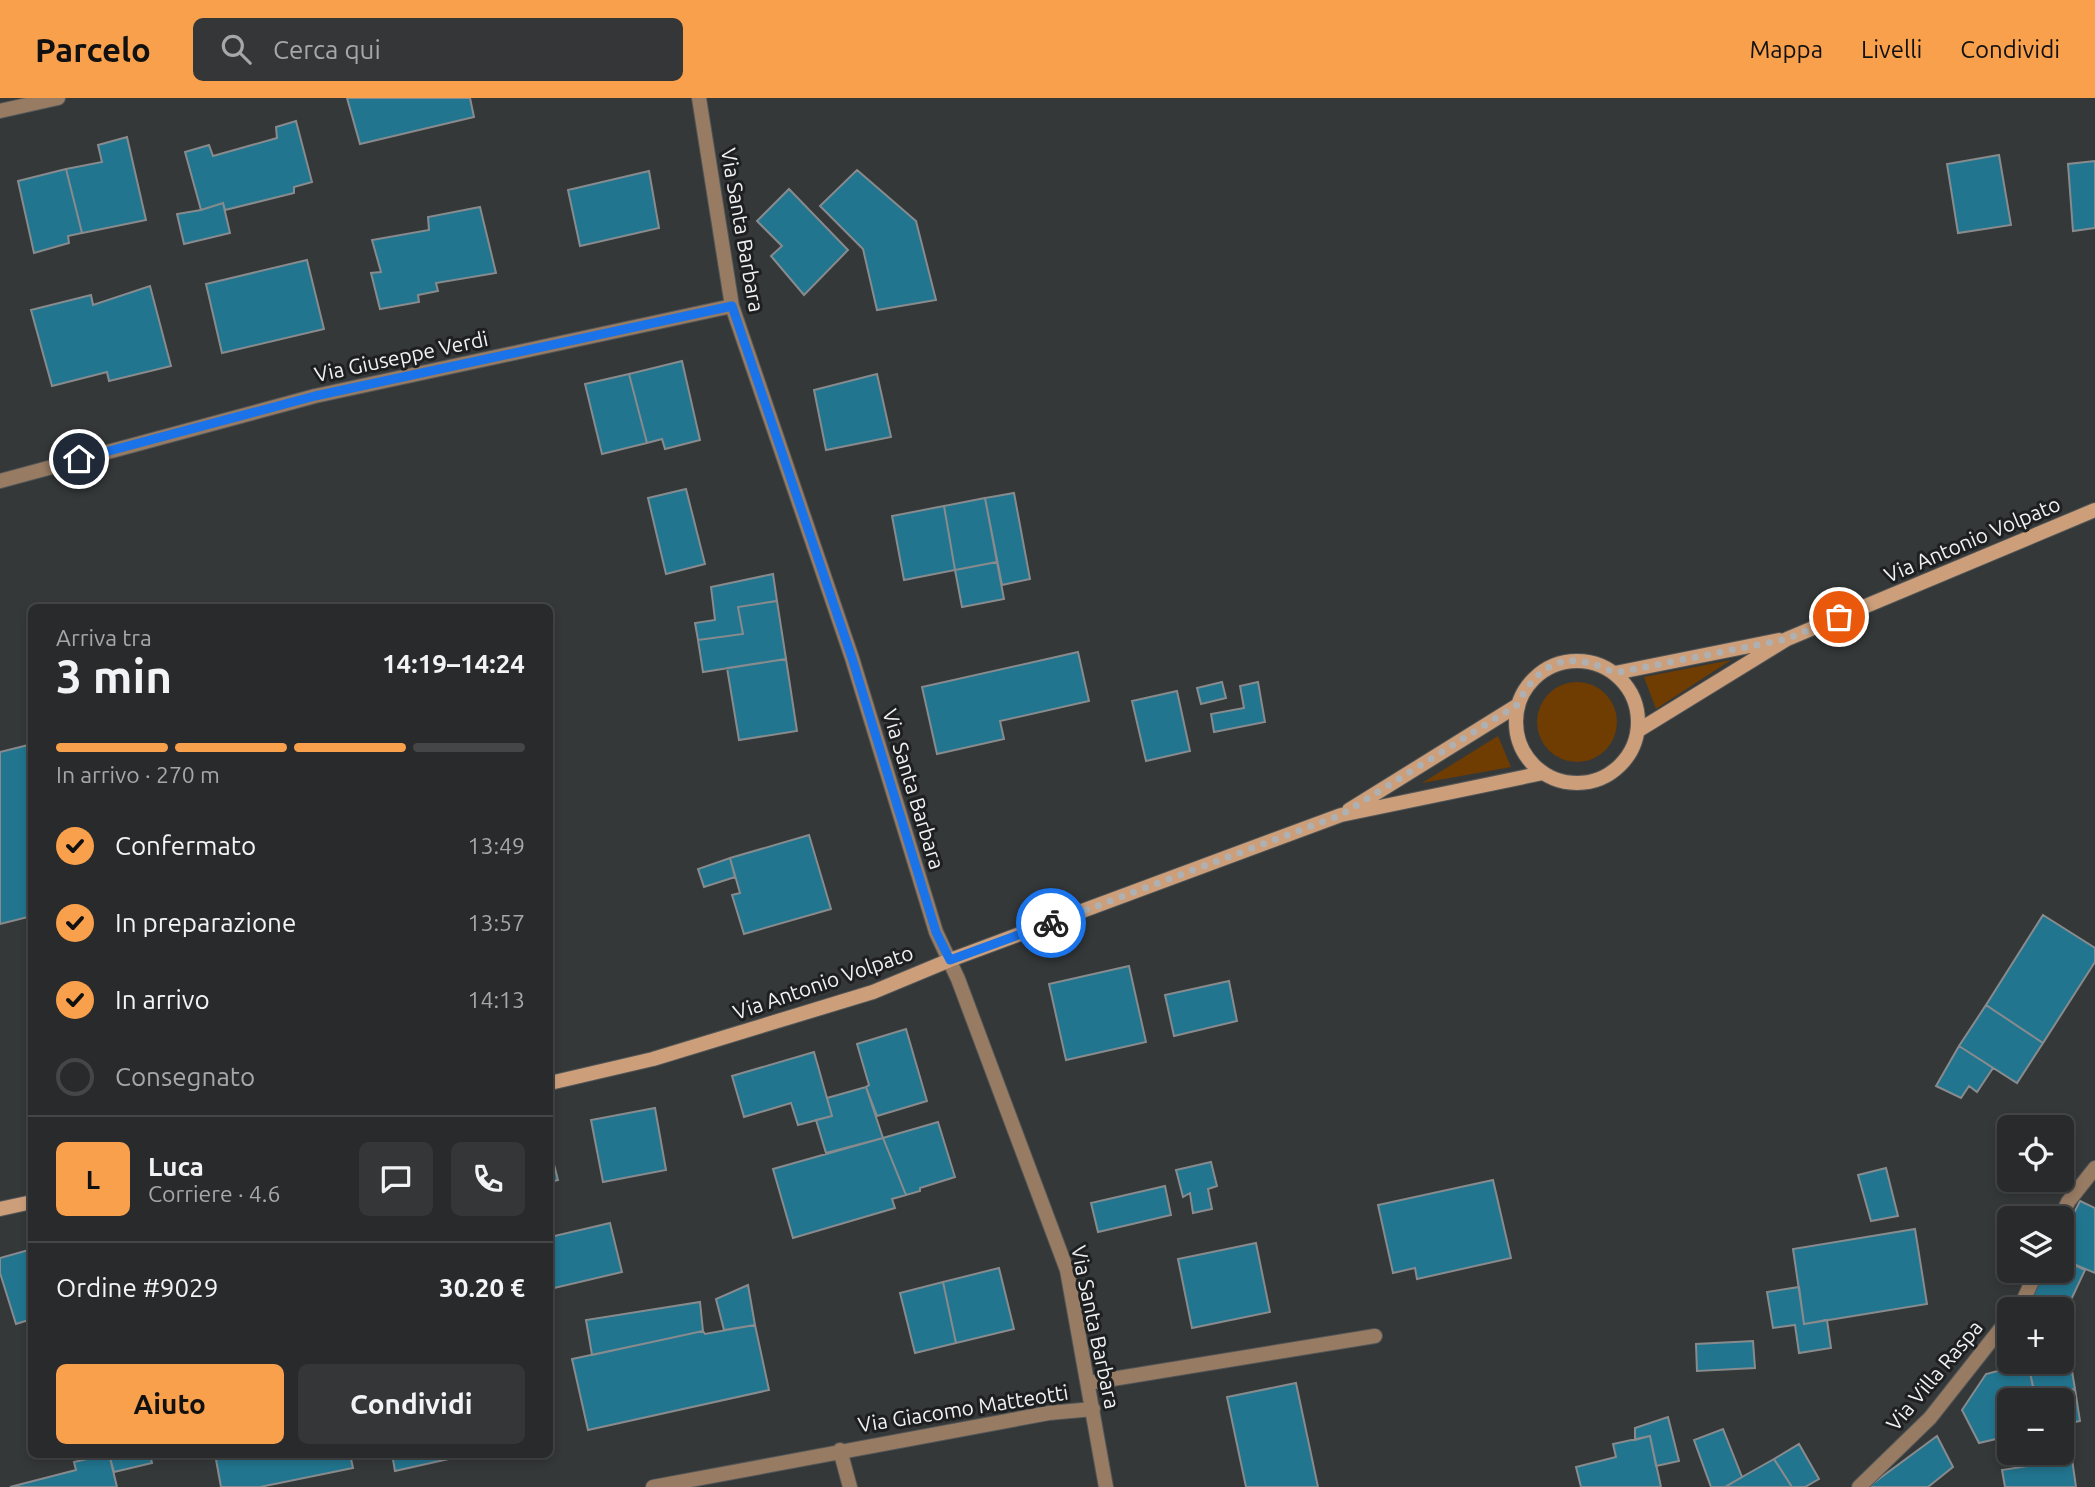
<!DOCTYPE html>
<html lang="it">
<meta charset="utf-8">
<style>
:root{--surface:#282a2b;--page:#343637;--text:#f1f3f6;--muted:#a5a7a9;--line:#444647;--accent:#f9a04c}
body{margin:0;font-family:Ubuntu,sans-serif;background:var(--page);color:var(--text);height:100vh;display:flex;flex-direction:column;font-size:26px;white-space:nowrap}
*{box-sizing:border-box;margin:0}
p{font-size:23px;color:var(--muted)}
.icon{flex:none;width:38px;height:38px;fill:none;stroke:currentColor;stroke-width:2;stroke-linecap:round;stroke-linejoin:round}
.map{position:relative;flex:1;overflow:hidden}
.details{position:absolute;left:28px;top:506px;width:525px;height:854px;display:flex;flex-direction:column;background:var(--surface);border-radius:10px;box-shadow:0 4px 10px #0003,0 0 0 2px var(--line)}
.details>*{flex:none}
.controls{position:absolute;left:1997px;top:1017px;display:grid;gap:14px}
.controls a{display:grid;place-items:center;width:77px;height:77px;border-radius:10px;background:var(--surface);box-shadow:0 4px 10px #0003,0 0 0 2px var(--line);font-size:35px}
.pin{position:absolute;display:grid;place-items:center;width:60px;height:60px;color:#fff;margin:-30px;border:4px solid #fff;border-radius:50%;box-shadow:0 2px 7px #0007}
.courier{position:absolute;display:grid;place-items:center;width:70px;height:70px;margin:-35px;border:5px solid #1a73e8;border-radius:50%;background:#fff;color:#222;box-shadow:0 2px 9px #0007}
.overview em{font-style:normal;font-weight:700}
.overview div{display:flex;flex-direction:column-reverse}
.overview{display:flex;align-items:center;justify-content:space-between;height:119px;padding:0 28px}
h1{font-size:46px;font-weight:700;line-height:52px}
.bar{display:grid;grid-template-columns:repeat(4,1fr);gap:10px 7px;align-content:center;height:84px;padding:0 28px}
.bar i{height:9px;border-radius:5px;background:var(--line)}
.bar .on{background:var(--accent)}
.bar p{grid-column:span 4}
.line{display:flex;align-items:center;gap:18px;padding:0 28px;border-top:2px solid var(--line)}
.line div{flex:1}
.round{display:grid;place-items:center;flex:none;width:74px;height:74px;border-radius:10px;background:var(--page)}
ol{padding:0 28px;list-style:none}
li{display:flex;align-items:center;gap:21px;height:77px}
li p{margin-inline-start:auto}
li .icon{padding:7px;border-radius:50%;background:var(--accent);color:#111;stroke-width:4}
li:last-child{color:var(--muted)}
li i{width:38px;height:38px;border:4px solid var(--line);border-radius:50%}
.cta{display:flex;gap:14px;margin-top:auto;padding:14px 28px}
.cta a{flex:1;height:80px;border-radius:10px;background:var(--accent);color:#111;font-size:28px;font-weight:700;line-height:80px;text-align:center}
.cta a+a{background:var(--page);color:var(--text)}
header{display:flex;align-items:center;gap:42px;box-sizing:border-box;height:98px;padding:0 35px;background:var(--accent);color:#111}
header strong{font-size:33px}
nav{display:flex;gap:38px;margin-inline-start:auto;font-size:24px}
.search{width:490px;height:63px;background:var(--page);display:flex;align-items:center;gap:18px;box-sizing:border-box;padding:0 24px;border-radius:10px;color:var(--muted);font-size:26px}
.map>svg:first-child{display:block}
.green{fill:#6f3d01}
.building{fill:#22758f;stroke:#888b8d;stroke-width:2}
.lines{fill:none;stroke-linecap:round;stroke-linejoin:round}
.lane-casing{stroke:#535657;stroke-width:16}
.street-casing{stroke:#535657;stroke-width:16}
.secondary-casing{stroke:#535657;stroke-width:16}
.lane{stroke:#977b63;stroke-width:14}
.street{stroke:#977b63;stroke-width:14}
.secondary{stroke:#cc9f7a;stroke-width:14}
.done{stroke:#aeb0b1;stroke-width:7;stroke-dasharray:0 12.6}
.route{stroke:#1a73e8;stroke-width:9}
.labels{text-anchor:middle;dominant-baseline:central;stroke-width:6;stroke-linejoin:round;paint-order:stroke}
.street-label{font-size:21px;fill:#eff1f2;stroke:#1e1f20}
</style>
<header>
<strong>Parcelo</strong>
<div class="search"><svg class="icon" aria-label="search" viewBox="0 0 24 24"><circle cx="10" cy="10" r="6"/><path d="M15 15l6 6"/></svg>Cerca qui</div>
<nav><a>Mappa</a><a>Livelli</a><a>Condividi</a></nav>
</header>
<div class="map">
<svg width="2095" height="1389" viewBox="0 0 2095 1389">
<rect width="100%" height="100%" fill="#353839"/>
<!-- green -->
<path class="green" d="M 1731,562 L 1656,611 L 1644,579 Z
M1537 624a40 40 0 1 1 80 0a40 40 0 1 1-80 0Z
M 1498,638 L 1511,669 L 1422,685 Z"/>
<!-- building -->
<path class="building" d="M 347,0 L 470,0 L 474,19 L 360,46 Z
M 296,23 L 312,84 L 294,89 L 294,95 L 225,112 L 223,105 L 201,112 L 185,54 L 209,47 L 213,58 L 277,40 L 276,29 Z
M 127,39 L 146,122 L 82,135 L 66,71 L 102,64 L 98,47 Z
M 1999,57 L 2011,127 L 1958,135 L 1947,66 Z
M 2095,63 L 2095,130 L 2073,133 L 2068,66 Z
M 66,71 L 82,135 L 68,138 L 69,145 L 34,155 L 18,83 Z
M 857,72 L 916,123 L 936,202 L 877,212 L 863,151 L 820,108 Z
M 649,73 L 659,130 L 580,148 L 568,92 Z
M 789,91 L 848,152 L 804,197 L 771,158 L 782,148 L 757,123 Z
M 223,105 L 230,135 L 184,146 L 177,116 L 201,112 Z
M 480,109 L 496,175 L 436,185 L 438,193 L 418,197 L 419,204 L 380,211 L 371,175 L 381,174 L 372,142 L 429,132 L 428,119 Z
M 307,162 L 324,231 L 222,255 L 206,186 Z
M 150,188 L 171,268 L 109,283 L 107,274 L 52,288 L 31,212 L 91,197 L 93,207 Z
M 682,263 L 700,342 L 665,351 L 662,341 L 647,345 L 629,276 Z
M 629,276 L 647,345 L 602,356 L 585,286 Z
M 877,276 L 891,339 L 826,352 L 814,292 Z
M 686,391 L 705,466 L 666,476 L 648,400 Z
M 1014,395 L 1030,481 L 1002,487 L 985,400 Z
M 985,400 L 997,464 L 955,472 L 944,408 Z
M 944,408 L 955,472 L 904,482 L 892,418 Z
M 997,464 L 1004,501 L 962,509 L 955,472 Z
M 773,476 L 777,503 L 738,509 L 743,536 L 698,542 L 695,525 L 715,522 L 711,489 Z
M 777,503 L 786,561 L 703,574 L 698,542 L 743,536 L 738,509 Z
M 1078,554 L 1089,603 L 1000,623 L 1004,641 L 937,656 L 922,589 Z
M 786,561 L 797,633 L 739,642 L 727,570 Z
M 1222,584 L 1226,600 L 1201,606 L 1197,590 Z
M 1258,584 L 1265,624 L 1214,634 L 1211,616 L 1244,610 L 1240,588 Z
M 1177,593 L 1190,653 L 1146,663 L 1132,603 Z
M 32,646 L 32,818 L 0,826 L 0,654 Z
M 809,737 L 831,811 L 744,836 L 732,797 L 740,795 L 730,760 Z
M 730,760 L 735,779 L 704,789 L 698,771 Z
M 2043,817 L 2095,850 L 2095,864 L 2043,945 L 1986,907 Z
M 1129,868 L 1146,944 L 1066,962 L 1049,886 Z
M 1229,883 L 1237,923 L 1174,938 L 1165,897 Z
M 1986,907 L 2043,945 L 2017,985 L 1959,948 Z
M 906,931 L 927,1003 L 877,1018 L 866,989 L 869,987 L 857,946 Z
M 1959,948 L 1993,970 L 1977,994 L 1969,988 L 1961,1000 L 1936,988 Z
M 814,954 L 832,1018 L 798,1027 L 791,1005 L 744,1019 L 732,978 Z
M 866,989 L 883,1040 L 826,1055 L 816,1022 L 832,1018 L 827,1000 Z
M 655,1010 L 666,1072 L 603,1084 L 591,1022 Z
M 938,1024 L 955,1079 L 920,1090 L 920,1093 L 906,1097 L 883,1040 Z
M 883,1040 L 906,1097 L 892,1101 L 895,1110 L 793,1140 L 773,1071 Z
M 550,1051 L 558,1082 L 550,1084 Z
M 1211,1064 L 1217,1088 L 1208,1091 L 1212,1111 L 1193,1115 L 1190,1095 L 1183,1099 L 1176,1072 Z
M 1886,1070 L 1898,1118 L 1871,1123 L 1858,1077 Z
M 1493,1082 L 1511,1160 L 1417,1181 L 1415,1170 L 1393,1175 L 1378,1107 Z
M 1165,1088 L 1171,1117 L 1098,1134 L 1091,1105 Z
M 2080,1103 L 2095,1110 L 2095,1175 L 2062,1161 L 2062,1138 Z
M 610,1125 L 622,1174 L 550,1191 L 550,1139 Z
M 1915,1131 L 1927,1206 L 1804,1226 L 1793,1151 Z
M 1256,1145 L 1270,1214 L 1192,1230 L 1178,1161 Z
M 32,1151 L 32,1221 L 16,1226 L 0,1175 L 0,1160 Z
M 2062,1161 L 2085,1172 L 2062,1221 L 2062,1211 L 2022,1211 L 2043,1172 L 2062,1172 Z
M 999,1170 L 1014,1231 L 956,1245 L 943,1184 Z
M 943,1184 L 956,1245 L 915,1255 L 900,1195 Z
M 748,1187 L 755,1227 L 724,1232 L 716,1201 Z
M 1799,1189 L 1804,1226 L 1827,1222 L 1831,1250 L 1799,1255 L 1795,1227 L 1773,1230 L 1767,1194 Z
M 700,1204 L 703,1233 L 592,1257 L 586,1222 Z
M 755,1227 L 769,1292 L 588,1332 L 572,1261 L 703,1233 L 705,1236 Z
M 1753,1243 L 1755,1270 L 1697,1273 L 1696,1246 Z
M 2069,1255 L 2075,1291 L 2035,1299 L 2028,1265 L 2062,1264 L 2062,1257 Z
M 2028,1265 L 2036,1302 L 2009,1302 L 2009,1338 L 1979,1345 L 1962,1312 L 1986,1276 Z
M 1296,1285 L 1318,1389 L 1246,1389 L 1227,1299 Z
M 2075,1291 L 2080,1323 L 2062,1327 L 2062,1302 L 2036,1302 L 2035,1299 Z
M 1668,1319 L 1679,1363 L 1656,1368 L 1650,1338 L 1635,1342 L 1635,1330 Z
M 1723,1331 L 1742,1379 L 1725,1389 L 1711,1389 L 1694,1342 Z
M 1650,1338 L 1661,1389 L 1581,1389 L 1576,1369 L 1616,1359 L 1613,1346 Z
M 1937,1338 L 1953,1369 L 1928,1389 L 1868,1389 Z
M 1799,1346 L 1819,1381 L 1805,1389 L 1792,1389 L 1774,1361 Z
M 109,1356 L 117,1389 L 10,1389 L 76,1372 L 74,1364 Z
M 109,1356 L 150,1356 L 152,1365 L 114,1374 Z
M 215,1356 L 350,1356 L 353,1370 L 260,1389 L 221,1389 Z
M 392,1356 L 471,1356 L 395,1373 Z
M 1774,1361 L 1792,1389 L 1725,1389 L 1742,1379 Z
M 2072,1361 L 2076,1389 L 2005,1389 L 2002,1372 Z"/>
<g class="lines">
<!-- lane casing -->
<g class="lane-casing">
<path id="lane" d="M 1088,1285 L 1375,1238"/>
</g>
<!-- street casing -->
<g class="street-casing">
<path id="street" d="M 699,0 L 732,208 L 852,560 L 936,834 L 958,881 L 1067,1172 L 1106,1389
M 0,13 L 58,0
M 0,383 L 315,298 L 732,208
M 2061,1120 L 2068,1104 L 2095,1070
M 2016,1211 L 2024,1201 L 2037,1172
M 840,1352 L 850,1389
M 653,1389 L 1049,1315 L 1093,1311
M 1859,1389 L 1930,1320 L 2009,1220"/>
</g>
<!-- secondary casing -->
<g class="secondary-casing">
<path id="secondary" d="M1516 624a61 61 0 1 1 122 0a61 61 0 1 1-122 0Z
M 1615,575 L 1779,542
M 1639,632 L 1787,541 L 2095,412
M 1349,712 L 1518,607
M 550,985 L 653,961 L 873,894 L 950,862 L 1341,717 L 1543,675
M 0,1111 L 32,1104"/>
</g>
<!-- lane -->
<use href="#lane" class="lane"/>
<!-- street -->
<use href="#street" class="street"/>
<!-- secondary -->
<use href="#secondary" class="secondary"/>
</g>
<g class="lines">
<!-- done -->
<path class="done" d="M 1051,825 L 1341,717 L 1517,607 C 1541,561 1569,552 1615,575 L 1787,541 L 1839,519"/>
<!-- route -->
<path class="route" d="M 79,361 L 315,298 L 732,208 L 852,560 L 936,834 L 950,862 L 1051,825"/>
</g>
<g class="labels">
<!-- street labels -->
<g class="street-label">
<text transform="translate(743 132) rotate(80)">Via Santa Barbara</text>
<text transform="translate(401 258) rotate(-12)">Via Giuseppe Verdi</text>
<text transform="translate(1972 441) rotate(-23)">Via Antonio Volpato</text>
<text transform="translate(914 691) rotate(73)">Via Santa Barbara</text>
<text transform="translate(823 884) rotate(-19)">Via Antonio Volpato</text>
<text transform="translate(1096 1229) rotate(78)">Via Santa Barbara</text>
<text transform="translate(1934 1277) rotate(-50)">Via Villa Raspa</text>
<text transform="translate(963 1310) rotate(-9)">Via Giacomo Matteotti</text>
</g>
</g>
</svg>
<div class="controls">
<a><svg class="icon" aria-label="locate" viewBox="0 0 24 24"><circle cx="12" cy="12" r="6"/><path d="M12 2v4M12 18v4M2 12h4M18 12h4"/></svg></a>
<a><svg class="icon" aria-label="layers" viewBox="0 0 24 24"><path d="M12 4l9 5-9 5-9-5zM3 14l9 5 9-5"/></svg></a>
<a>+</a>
<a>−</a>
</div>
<div class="pin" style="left:1839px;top:519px;background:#ea580c"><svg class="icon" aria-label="bag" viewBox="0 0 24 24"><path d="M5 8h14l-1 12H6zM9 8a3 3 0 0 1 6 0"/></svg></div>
<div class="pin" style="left:79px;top:361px;background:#1f2937"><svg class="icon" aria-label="home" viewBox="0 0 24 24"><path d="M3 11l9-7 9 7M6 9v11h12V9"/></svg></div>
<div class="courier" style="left:1051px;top:825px"><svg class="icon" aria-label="bike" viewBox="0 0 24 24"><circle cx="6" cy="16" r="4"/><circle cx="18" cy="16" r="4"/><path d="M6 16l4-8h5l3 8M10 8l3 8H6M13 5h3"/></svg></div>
<section class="details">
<div class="overview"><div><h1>3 min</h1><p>Arriva tra</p></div><em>14:19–14:24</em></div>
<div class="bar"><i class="on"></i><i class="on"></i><i class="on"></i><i></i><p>In arrivo · 270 m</p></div>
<ol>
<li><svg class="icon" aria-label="check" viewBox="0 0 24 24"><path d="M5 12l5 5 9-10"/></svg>Confermato<p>13:49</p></li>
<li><svg class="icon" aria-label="check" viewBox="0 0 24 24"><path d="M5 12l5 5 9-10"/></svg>In preparazione<p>13:57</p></li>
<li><svg class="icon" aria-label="check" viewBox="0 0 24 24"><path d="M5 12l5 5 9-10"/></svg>In arrivo<p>14:13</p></li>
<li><i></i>Consegnato</li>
</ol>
<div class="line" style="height:126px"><b class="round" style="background:var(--accent);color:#111">L</b><div><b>Luca</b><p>Corriere · 4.6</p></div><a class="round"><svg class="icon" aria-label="chat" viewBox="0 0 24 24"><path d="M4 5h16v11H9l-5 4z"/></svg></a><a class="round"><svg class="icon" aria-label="phone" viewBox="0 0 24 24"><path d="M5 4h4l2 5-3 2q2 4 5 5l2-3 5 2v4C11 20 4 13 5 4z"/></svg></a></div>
<div class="line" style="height:91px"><div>Ordine #9029</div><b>30.20 €</b></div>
<div class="cta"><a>Aiuto</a><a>Condividi</a></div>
</section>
</div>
